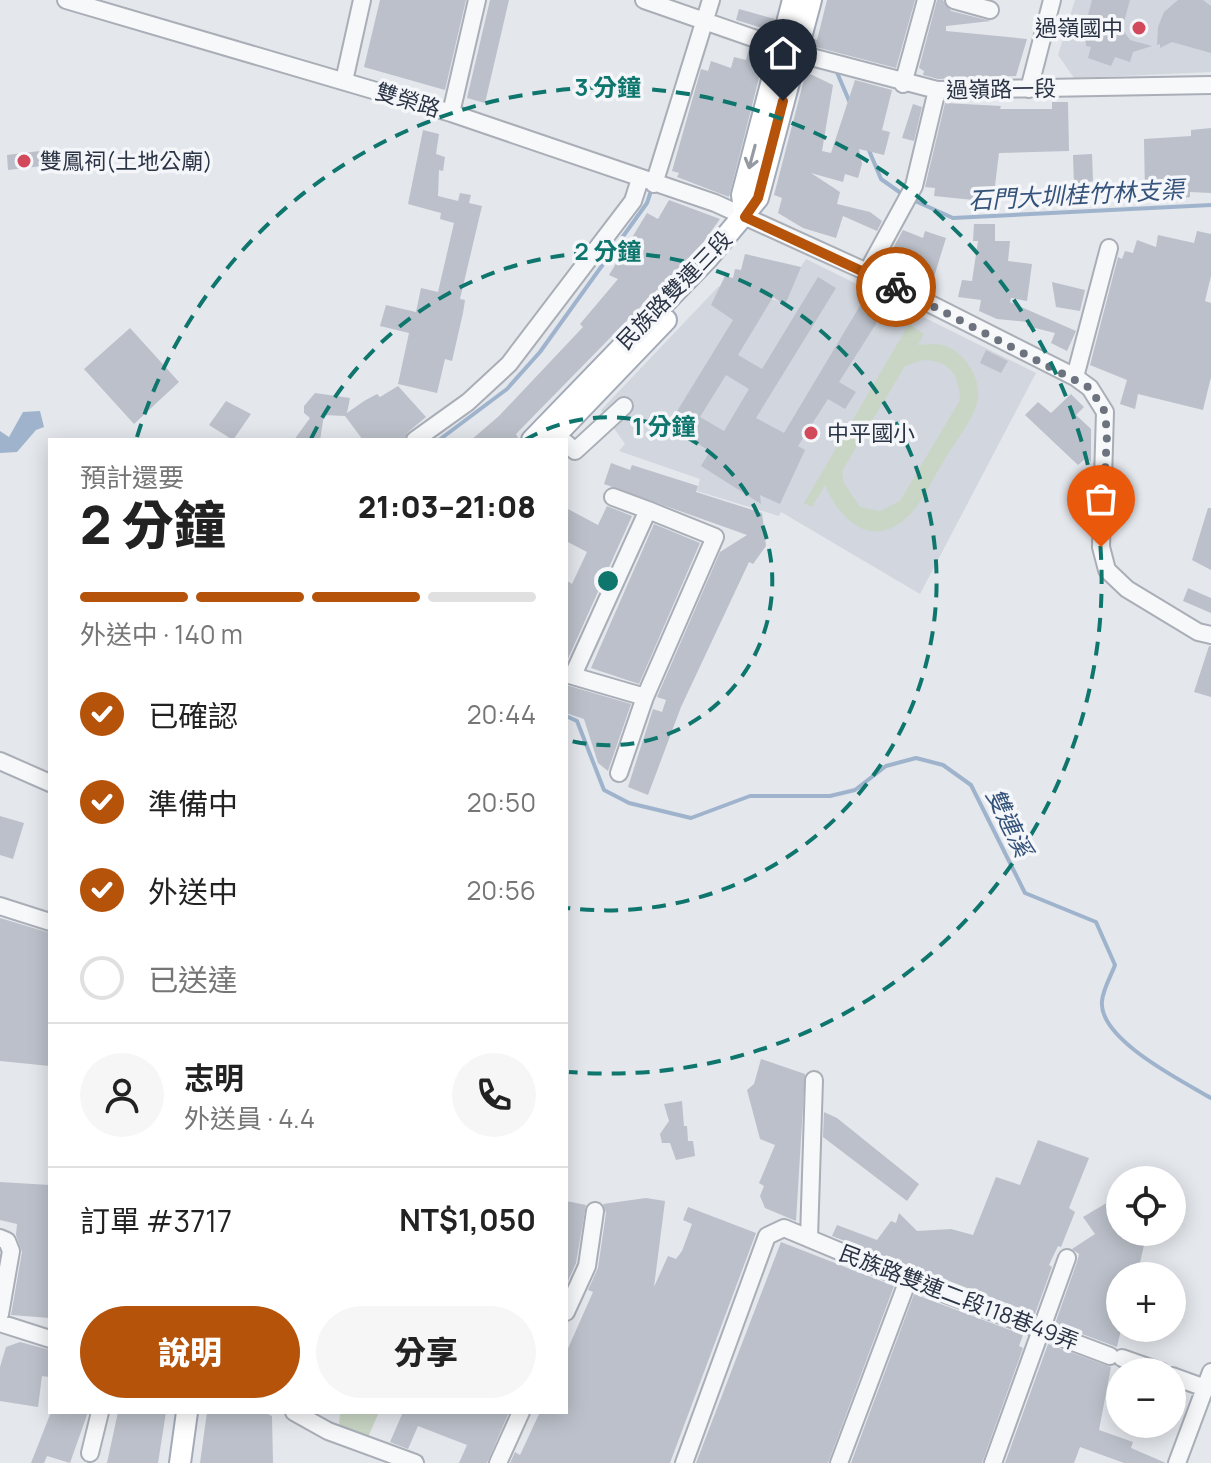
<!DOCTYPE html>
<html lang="zh-TW">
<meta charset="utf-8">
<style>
:root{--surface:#fff;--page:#f6f6f6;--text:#222;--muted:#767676;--line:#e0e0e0;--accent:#b45309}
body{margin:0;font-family:Manrope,"Noto Sans TC",sans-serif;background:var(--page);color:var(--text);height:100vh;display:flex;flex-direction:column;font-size:30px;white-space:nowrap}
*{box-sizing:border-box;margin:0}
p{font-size:26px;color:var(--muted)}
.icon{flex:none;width:44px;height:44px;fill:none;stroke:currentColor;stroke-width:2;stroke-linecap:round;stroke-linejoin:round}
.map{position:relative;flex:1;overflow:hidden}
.panel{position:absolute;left:48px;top:438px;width:520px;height:976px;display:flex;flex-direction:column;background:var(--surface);border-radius:0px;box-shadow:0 4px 20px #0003}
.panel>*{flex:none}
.fabs{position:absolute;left:1106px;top:1166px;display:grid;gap:16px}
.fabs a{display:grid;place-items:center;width:80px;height:80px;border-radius:50%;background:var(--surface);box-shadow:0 4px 20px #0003;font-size:40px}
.pin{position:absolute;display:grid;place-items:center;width:68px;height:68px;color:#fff;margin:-82px -34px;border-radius:50% 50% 50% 0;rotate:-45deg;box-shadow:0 0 8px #0007}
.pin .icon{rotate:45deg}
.courier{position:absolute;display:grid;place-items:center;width:80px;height:80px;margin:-40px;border:6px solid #b45309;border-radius:50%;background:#fff;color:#222;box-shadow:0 2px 10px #0007}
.overview em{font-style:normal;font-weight:800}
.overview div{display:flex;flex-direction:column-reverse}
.overview{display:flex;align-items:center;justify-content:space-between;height:136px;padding:0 32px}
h1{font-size:52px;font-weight:800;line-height:60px}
.bar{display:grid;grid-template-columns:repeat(4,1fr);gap:12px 8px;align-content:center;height:96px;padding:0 32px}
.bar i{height:10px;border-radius:6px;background:var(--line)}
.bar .selected{background:var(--accent)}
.bar p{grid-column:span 4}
.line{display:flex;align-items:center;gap:20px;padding:0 32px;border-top:2px solid var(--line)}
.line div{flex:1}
.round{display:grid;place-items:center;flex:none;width:84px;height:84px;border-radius:42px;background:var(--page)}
ol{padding:0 32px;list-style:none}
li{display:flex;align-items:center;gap:24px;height:88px}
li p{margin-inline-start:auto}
li .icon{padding:8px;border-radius:50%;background:var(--accent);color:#fff;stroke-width:4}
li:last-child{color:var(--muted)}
li i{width:44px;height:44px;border:4px solid var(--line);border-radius:50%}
.button{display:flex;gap:16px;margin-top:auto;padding:16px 32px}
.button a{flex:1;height:92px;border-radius:48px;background:var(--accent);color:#fff;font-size:32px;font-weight:800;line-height:92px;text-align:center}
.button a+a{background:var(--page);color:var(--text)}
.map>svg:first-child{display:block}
.built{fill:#d2d6de}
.green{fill:#c9d6c5;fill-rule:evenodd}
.water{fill:#9fb4cc}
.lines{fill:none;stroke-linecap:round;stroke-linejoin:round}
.stream{stroke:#9fb4cc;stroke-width:4}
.building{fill:#bbc0ca;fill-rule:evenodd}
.minor-casing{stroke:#a9aeb7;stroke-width:20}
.major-casing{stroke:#a3abb8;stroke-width:24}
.minor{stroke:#f7f8fa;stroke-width:16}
.major{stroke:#fff;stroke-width:20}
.oneway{stroke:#959aa2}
.done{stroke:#6c737f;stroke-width:8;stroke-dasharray:0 14.4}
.route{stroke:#b45309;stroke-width:10}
.ring{fill:none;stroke:#0f766e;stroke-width:4;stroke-dasharray:14 10}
.poi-dot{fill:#d1495b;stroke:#f4f6f9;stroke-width:3}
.labels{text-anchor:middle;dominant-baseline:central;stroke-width:7;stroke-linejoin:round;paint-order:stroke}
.poi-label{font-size:22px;fill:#2b3445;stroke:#f4f6f9;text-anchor:start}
.street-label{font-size:22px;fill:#2b3445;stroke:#f4f6f9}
.water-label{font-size:24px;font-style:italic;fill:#34527a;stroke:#f4f6f9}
.centre{fill:#0f766e;stroke:#f4f6f9;stroke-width:4}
.ring-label{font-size:24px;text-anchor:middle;font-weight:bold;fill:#0f766e;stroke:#f4f6f9;stroke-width:7;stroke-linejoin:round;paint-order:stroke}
</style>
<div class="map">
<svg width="1211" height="1463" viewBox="0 0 1211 1463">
<rect width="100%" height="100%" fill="#e4e7ec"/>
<!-- built -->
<path class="built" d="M 1075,0 L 1211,0 L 1211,72 L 1074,78 L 1058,55 Z
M 806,259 L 1036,373 L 920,594 L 781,512 L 779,516 L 697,491 L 700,479 L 619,451 L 625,444 L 601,410 L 719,286 L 779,301 Z"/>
<!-- green -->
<path class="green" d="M 909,324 L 924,334 L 918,345 C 926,345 934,343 942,345 C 967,351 986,385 975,409 C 967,428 953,445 943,462 C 934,477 925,496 914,510 C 878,552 842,526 825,485 L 812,507 L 804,503 ZM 923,360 C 949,360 960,375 960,400 L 900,501 L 880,511 L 860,507 L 844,483 L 842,471 L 905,366 Z
M 340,1412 L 379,1412 L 368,1437 L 339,1428 Z"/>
<!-- water -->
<path class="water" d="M 40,411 L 44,427 L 36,430 L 17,452 L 0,453 L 0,431 L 9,437 L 23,412 Z"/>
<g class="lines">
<!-- stream -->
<path class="stream" d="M 836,70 L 850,103
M 868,148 L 881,179 L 905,196
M 913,200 L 953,218 L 1211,205
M 439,440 L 507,389 L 540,352 L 647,203 L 652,188
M 566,716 L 577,721 L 604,790 L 629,803 L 691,818 L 750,796 L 830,796 L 855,790 L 886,766 L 916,758 L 943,765 L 971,785 L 1025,893 L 1096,922 L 1115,965 C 1111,976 1103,989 1102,1001 C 1098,1039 1182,1081 1211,1098"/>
</g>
<!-- building -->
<path class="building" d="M 380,0 L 466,0 L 445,90 L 364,67 Z
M 490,0 L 509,0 L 485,103 L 467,98 Z
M 827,0 L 915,0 L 896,68 L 812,46 L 814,39 L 817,40 Z
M 937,0 L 943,0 L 951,11 L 991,21 L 946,26 L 946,31 L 1027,39 L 1016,76 L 938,79 L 923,75 L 924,71 L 919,68 Z
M 1092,0 L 1130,0 L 1122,29 L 1130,40 L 1152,46 L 1133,52 L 1130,62 L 1115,57 L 1111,66 L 1088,58 L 1091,47 L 1086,46 L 1085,27 Z
M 1178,0 L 1203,0 L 1211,6 L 1211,53 L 1172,42 L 1160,48 L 1160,44 L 1157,45 L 1158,27 L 1164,12 Z
M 739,9 L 775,19 L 772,31 L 736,20 Z
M 749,48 L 765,54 L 729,197 L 677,177 L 679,173 L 672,171 L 701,69 L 708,71 L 711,61 L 731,68 L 734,57 L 746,60 Z
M 806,72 L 833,85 L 822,151 L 831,153 L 855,80 L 892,90 L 882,130 L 890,132 L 884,155 L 859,149 L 862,164 L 858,178 L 845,174 L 843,182 L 811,173 L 840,192 L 837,204 L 870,212 L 882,221 L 877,231 L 843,216 L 836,238 L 803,228 L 778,213 L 782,198 L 774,195 Z
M 1052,102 L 1068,102 L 1069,151 L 999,153 L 993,202 L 934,196 L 935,188 L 925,187 L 945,103 L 1001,106 L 1000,109 L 1052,109 Z
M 913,104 L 922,107 L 914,141 L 902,138 Z
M 1211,128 L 1211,193 L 1190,192 L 1190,197 L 1172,200 L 1166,199 L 1165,194 L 1145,194 L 1144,139 L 1191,136 L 1191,130 Z
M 423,130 L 439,134 L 436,154 L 445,157 L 443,171 L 439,170 L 438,196 L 458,201 L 460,193 L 471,195 L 469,203 L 482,206 L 460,299 L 465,300 L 463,313 L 452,361 L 445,359 L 437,393 L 398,384 L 409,333 L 380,326 L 386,305 L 416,312 L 421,288 L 438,292 L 454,223 L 440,219 L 441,213 L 408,204 Z
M 40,151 L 42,166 L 8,170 L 7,155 Z
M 1092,154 L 1093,181 L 1074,186 L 1073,155 Z
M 669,200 L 720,219 L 702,244 L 516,434 L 519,440 L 471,440 L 499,416 L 583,327 L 580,324 L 618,279 L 609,275 L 647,213 L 658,219 Z
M 974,224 L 995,224 L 995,241 L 1010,241 L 1008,261 L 1032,264 L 1027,301 L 1011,298 L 1010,302 L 1076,331 L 1067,351 L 1051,343 L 1055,333 L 1027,326 L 1028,322 L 997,319 L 979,311 L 981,300 L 958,297 L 962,280 L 972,281 L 978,241 L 973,241 Z
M 903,230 L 923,238 L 925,231 L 946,238 L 933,280 L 886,261 Z
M 1197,231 L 1211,234 L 1211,276 L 1205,301 L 1211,303 L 1211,377 L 1203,410 L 1138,394 L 1135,409 L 1120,404 L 1127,380 L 1090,365 L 1118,257 L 1122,259 L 1125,251 L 1133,253 L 1137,240 L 1156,247 L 1158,235 L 1194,243 Z
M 745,254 L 801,267 L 785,305 L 773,297 L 738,355 L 762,369 L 818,277 L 836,288 L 756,418 L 784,433 L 861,304 L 881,316 L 839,382 L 856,392 L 845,409 L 828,399 L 798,446 L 805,450 L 780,504 L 760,495 L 761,504 L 701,466 L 710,451 L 668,426 L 733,320 L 711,305 L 725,276 L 733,278 L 735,269 L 741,270 ZM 726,375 L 749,389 L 724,431 L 700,417 Z
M 1052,282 L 1085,290 L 1080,311 L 1056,307 Z
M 130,328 L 179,382 L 134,424 L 84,369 Z
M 986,350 L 1008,361 L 1001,373 L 980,363 Z
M 398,386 L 426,417 L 408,432 L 404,440 L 363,440 L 345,416 L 324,415 L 320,440 L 294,440 L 310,418 L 304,413 L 304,406 L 315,393 L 350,398 L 347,413 L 364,401 L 377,394 L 380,397 Z
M 1071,394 L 1084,407 L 1076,415 L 1091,429 L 1091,462 L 1086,458 L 1078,465 L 1025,415 L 1038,402 L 1051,413 Z
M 226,401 L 251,414 L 233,440 L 209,425 Z
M 611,463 L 630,470 L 632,465 L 698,486 L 696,492 L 762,513 L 766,546 L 753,564 L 749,562 L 681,707 L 648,795 L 628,787 L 653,709 L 662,712 L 666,700 L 657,697 L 720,552 L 747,535 L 604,484 Z
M 607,506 L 632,516 L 566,663 L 566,580 L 572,584 L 587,552 L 566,541 L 566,508 L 598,525 Z
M 1208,508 L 1211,508 L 1211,570 L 1192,560 Z
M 654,524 L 700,543 L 639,684 L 591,668 Z
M 1188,588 L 1211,598 L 1211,613 L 1183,601 Z
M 1209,646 L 1211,646 L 1211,697 L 1194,692 Z
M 566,685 L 631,704 L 608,771 L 598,763 L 584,719 L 566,713 Z
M 0,816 L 24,823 L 13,859 L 0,855 Z
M 0,918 L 50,933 L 50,1066 L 0,1061 Z
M 761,1059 L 805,1074 L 796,1221 L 765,1208 L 760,1196 L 764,1186 L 759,1183 L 775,1145 L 760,1139 L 747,1090 L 754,1084 Z
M 682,1101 L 684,1126 L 687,1126 L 688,1141 L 693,1141 L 695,1156 L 676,1160 L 670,1143 L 662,1143 L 660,1134 L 669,1121 L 664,1104 Z
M 824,1112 L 837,1118 L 919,1184 L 907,1201 L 823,1137 Z
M 1038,1140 L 1089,1158 L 1069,1208 L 1075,1212 L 1061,1247 L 1058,1246 L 1049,1265 L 1052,1267 L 1035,1314 L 832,1236 L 837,1225 L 877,1240 L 891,1221 L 896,1223 L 899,1213 L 917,1231 L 951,1229 L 973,1235 L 996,1177 L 1020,1185 Z
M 0,1182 L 50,1185 L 50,1318 L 11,1315 L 22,1252 L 16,1235 L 17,1224 L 0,1220 Z
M 1120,1195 L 1120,1232 L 1147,1232 L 1137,1276 L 1120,1276 L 1120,1334 L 1117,1347 L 1055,1324 L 1077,1262 L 1079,1254 L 1072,1249 L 1095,1234 L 1083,1217 Z
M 646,1198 L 665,1201 L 654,1287 L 668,1256 L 676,1259 L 682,1251 L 692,1224 L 683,1220 L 688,1207 L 756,1233 L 670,1463 L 510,1463 L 515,1452 L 520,1455 L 540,1412 L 566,1412 L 566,1353 L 593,1292 L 588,1290 L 598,1268 L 606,1213 L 603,1204 Z
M 566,1201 L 586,1205 L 576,1263 L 568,1281 Z
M 781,1242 L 894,1286 L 828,1463 L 696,1463 Z
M 914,1294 L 1023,1335 L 1019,1346 L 1023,1348 L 982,1463 L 851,1463 Z
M 20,1342 L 50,1350 L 50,1371 L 49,1377 L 42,1376 L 38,1407 L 0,1401 L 0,1367 L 6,1347 Z
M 1048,1344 L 1111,1367 L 1099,1430 L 1133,1442 L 1131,1448 L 1166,1463 L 1124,1463 L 1080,1447 L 1074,1463 L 1005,1463 Z
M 51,1412 L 88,1412 L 70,1463 L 47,1456 L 44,1463 L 31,1463 Z
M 118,1412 L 166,1412 L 158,1463 L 107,1463 Z
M 207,1412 L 264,1412 L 272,1416 L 273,1463 L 200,1463 Z
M 403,1412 L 509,1412 L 487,1463 L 459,1463 L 467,1445 L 418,1426 L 408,1449 L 390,1442 Z"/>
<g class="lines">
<!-- minor casing -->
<g class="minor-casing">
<path id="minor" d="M 66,0 L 451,113 L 715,203 L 867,272 L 1075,377 L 1090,388 L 1105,412 L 1101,547 L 1107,570 L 1127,589 L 1198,632 L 1211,635
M 644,0 L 796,53 L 937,90 L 1211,85
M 954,0 L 990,10
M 344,81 L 362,0
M 903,84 L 926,0
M 1029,89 L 1052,0
M 451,113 L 477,0
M 654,184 L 711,0
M 867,272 L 914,186 L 937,90
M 1075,377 L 1109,248
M 415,440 L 468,402 L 509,364 L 633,201 L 640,179
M 566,443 L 575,451 L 624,406
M 613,497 L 648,510
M 566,674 L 645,697
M 573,675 L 648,510 L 715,537 L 645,697 L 619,773
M 0,761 L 50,783
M 0,906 L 50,922
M 0,1238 L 7,1241 L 11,1251 L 0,1314
M 809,1238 L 814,1080
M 566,1312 L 587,1266 L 595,1211
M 0,1323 L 50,1339
M 1122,1358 L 1162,1372
M 1172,1376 L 1205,1388
M 294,1412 L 328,1431 L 415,1463
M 90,1453 L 100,1412
M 498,1463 L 521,1412
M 684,1463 L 767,1236 L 784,1228 L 908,1280 L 1110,1356
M 839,1463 L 908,1280
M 993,1463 L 1067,1258
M 1177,1463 L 1211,1372"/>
</g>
<!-- major casing -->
<g class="major-casing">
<path id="major" d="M 745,217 L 742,195 L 793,0
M 532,440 L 707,259 L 758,198 L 811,0
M 551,440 L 666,320
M 180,1463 L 187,1412"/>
</g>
<!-- minor -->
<use href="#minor" class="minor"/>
<!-- major -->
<use href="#major" class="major"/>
</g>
<!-- one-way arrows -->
<defs><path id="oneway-shaft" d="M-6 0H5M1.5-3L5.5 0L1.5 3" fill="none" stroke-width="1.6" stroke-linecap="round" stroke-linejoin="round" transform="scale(2)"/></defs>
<use class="oneway" href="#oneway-shaft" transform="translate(752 157) rotate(105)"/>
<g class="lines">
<!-- done -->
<path class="done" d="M 896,287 L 1090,388 L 1105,412 L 1107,435 L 1101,547"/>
<!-- route -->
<path class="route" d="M 783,101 L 758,198 L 745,217 L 896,287"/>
</g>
<!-- distance rings -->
<g class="ring">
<path d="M525 440A164 164 0 1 1 567 740"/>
<path d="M311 439A329 329 0 1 1 568 908"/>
<path d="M137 437A493 493 0 1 1 569 1072"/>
</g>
<!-- markers -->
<g class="poi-dot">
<circle cx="1139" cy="28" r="8"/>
<circle cx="24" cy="161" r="8"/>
<circle cx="811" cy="433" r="8"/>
</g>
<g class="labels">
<!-- poi labels -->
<g class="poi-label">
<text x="1123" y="28" text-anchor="end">過嶺國中</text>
<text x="40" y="161">雙鳳祠(土地公廟)</text>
<text x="827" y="433">中平國小</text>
</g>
<!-- street labels -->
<g class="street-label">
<text transform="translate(1001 89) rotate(-1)">過嶺路一段</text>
<text transform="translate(408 100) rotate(17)">雙榮路</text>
<text transform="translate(674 290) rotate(-46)">民族路雙連三段</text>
<text transform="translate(959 1297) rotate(21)">民族路雙連二段118巷49弄</text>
</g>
<!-- water labels -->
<g class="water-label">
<text transform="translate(1076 194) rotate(-3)">石門大圳桂竹林支渠</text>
<text transform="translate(1010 822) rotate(64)">雙連溪</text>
</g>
</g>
<circle cx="608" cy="581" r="12" class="centre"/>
<g class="ring-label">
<text x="608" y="96">3 分鐘</text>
<text x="608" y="260">2 分鐘</text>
<text x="664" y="435">1 分鐘</text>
</g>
</svg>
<div class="fabs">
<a><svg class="icon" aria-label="locate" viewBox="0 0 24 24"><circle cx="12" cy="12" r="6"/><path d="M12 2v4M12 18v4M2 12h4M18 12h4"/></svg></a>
<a>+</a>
<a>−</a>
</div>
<div class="pin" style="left:1101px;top:547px;background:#ea580c"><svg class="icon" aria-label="bag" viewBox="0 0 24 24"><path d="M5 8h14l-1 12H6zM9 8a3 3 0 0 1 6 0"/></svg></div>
<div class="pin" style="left:783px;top:101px;background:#1f2937"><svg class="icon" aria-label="home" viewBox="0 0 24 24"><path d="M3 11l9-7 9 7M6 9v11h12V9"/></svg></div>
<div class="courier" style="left:896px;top:287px"><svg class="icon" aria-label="bike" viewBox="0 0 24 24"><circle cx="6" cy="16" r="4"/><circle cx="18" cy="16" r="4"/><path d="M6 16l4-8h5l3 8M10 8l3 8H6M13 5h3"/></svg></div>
<section class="panel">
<div class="overview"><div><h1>2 分鐘</h1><p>預計還要</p></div><em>21:03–21:08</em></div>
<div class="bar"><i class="selected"></i><i class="selected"></i><i class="selected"></i><i></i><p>外送中 · 140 m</p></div>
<ol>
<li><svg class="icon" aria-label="check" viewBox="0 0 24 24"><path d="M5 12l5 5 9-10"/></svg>已確認<p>20:44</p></li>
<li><svg class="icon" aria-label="check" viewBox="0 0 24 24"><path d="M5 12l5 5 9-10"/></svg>準備中<p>20:50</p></li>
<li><svg class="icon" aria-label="check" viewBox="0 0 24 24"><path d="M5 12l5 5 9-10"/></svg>外送中<p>20:56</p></li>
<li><i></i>已送達</li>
</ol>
<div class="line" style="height:144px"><a class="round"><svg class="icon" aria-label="person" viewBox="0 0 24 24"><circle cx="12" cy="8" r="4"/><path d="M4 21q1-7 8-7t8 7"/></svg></a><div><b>志明</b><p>外送員 · 4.4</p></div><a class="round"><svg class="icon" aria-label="phone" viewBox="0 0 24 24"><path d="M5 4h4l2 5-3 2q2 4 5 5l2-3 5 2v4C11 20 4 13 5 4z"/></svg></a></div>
<div class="line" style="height:104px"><div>訂單 #3717</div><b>NT$1,050</b></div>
<div class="button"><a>說明</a><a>分享</a></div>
</section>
</div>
